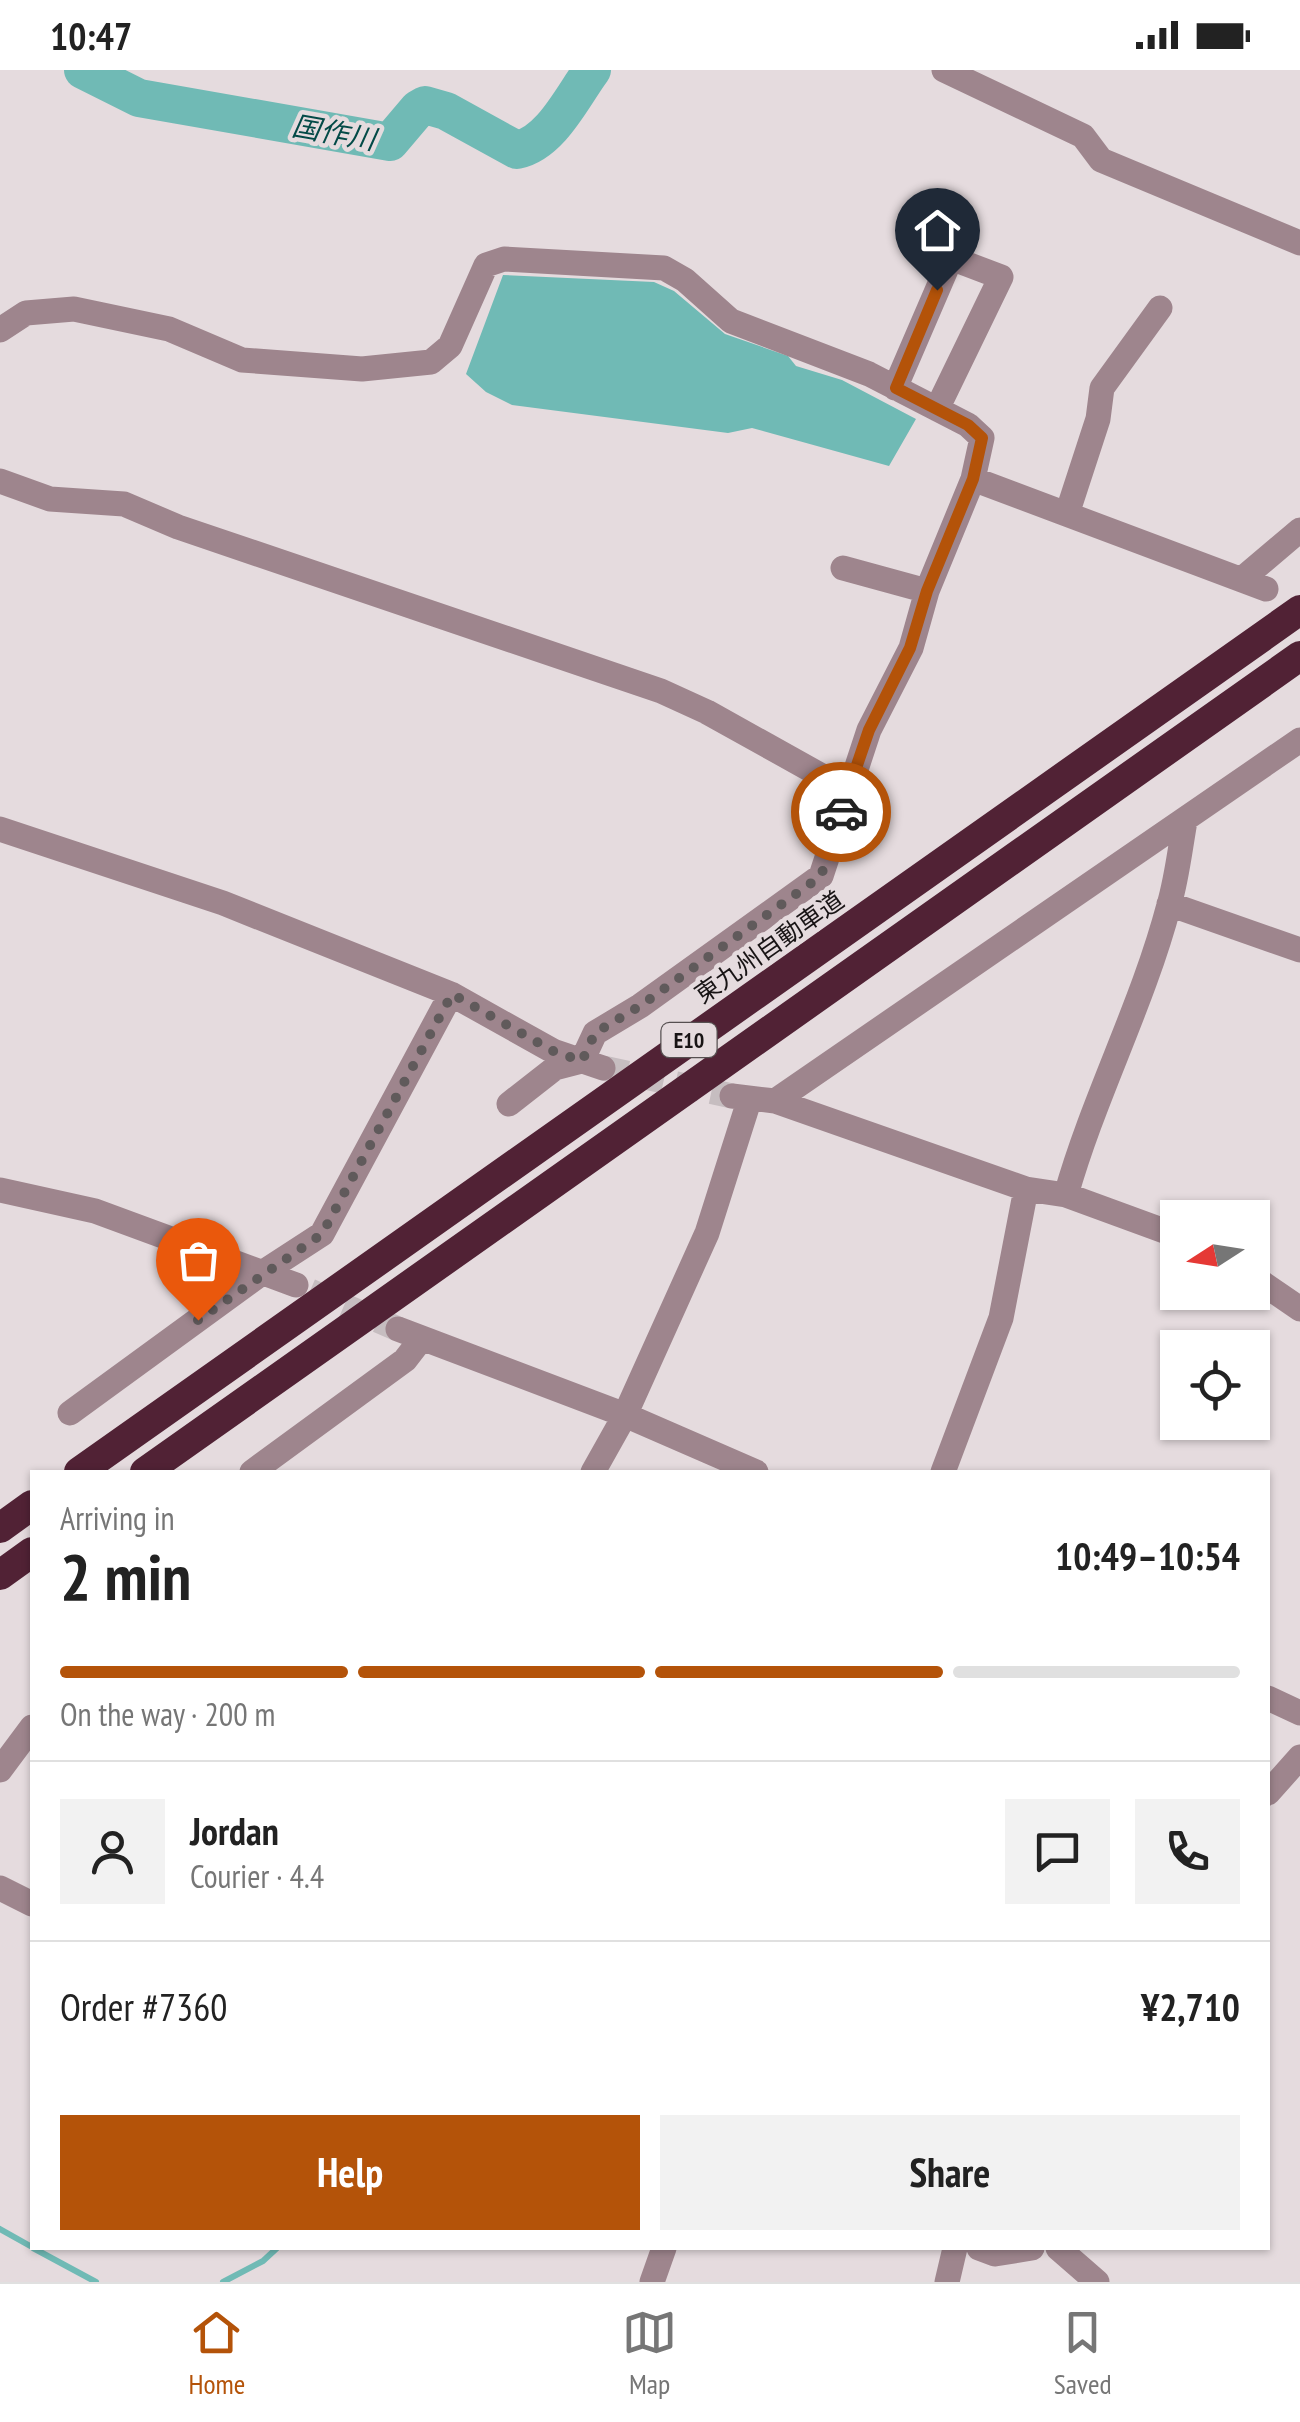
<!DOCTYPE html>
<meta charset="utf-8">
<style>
:root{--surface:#fff;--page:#f2f2f2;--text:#222;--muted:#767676;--line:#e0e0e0;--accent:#b45309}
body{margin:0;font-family:"PT Sans Narrow","Noto Sans JP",sans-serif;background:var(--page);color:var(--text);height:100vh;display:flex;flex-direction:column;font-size:38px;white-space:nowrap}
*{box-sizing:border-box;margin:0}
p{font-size:32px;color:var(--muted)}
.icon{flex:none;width:55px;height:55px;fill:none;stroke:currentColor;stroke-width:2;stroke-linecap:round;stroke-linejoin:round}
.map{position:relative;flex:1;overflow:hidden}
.drawer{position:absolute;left:30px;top:1400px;width:1240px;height:780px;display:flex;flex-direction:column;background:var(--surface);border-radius:0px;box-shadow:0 2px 8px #0004}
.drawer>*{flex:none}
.needle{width:65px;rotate:258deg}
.tools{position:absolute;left:1160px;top:1130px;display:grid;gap:20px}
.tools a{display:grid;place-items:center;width:110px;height:110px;border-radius:0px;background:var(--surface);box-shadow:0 2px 8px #0004;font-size:50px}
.pin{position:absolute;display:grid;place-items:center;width:85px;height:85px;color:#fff;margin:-102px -42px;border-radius:50% 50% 50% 0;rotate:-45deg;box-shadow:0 0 10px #0007}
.pin .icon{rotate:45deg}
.courier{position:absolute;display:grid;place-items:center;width:100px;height:100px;margin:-50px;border:8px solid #b45309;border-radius:50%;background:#fff;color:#222;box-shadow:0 2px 12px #0007}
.head em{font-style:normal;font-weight:800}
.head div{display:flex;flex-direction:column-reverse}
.head{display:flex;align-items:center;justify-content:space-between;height:170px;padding:0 30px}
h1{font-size:65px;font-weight:800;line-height:75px}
.bar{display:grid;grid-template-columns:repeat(4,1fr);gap:15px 10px;align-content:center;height:120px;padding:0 30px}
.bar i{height:12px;border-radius:8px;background:var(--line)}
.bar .selected{background:var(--accent)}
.bar p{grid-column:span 4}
.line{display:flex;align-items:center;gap:25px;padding:0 30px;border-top:2px solid var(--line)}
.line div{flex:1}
.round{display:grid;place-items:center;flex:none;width:105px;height:105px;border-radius:0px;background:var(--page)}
.button{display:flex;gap:20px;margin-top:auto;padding:20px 30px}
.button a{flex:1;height:115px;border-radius:0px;background:var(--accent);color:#fff;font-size:40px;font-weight:800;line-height:115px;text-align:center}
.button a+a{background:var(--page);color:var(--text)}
.status{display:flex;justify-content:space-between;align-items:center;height:70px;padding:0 50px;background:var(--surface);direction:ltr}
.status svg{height:28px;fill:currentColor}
.tabs{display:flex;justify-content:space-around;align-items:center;height:140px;border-top:2px solid var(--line);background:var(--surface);font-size:28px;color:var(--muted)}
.tabs a{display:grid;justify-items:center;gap:5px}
.tabs .selected{color:var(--accent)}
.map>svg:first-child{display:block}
.water{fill:#70bab5}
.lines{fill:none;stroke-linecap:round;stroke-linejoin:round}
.stream{stroke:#70bab5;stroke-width:6}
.river{stroke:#70bab5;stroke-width:38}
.minor-tunnel{stroke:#c6bdc0;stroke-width:25;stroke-dasharray:25 12;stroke-linecap:butt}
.minor{stroke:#9e858d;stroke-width:25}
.highway{stroke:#512235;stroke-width:30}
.done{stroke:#605a5b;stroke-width:10;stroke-dasharray:0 18}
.route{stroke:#b45309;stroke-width:12}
.labels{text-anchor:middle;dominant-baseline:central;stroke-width:9;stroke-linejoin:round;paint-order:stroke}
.shield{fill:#e5dbde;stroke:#565051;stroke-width:2.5}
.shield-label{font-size:22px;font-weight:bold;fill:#181415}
.street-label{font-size:25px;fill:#181415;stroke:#e5dbde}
.water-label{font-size:28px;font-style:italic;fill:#034a47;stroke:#e5dbde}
</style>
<div class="status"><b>10:47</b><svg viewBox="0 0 49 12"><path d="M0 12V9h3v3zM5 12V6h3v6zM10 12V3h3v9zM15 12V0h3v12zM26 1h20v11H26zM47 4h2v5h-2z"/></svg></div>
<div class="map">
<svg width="1300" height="2212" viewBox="0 0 1300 2212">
<rect width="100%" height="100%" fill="#e5dbde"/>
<!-- water -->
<path class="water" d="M 503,205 L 654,212 L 674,221 L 725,264 L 788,286 L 796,296 L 842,310 L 916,349 L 889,396 L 752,358 L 728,363 L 512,335 L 486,322 L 466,304 Z"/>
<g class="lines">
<!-- stream -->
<path class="stream" d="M 0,2159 L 32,2177
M 33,2178 L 96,2212
M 223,2212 L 263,2191 L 277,2178"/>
<!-- river -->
<path class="river" d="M 83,0 L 139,28 L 390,72 L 418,39 L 425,35 L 446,41 L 517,80 C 551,73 572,27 592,0"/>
<!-- minor-tunnel -->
<path class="minor-tunnel" d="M 603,998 L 732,1026
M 310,1221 L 398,1259"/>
<!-- minor -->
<path class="minor" d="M 944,0 L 1083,66 L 1101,90 L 1300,173
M 0,260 L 26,243 L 74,239 L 169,259 L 242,290 L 362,299 L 431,292 L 450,276 L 486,195 L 504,189 L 664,198 L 685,210 L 731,251 L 869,304 L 968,355 L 982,368 L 973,409 L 1266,519
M 895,318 L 951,188 L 1001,207 L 937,339
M 0,411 L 50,429 L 124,434 L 178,457 L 661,621 L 707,642 L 847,720
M 1067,444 L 1098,349 L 1102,318 L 1160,238
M 843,498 L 927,521
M 1242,509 L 1300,460
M 0,759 L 223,833 L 451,924 L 553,981 L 603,998
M 1169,834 L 1300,880
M 732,1026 L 775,1031 L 1026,1119 L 1066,1125 L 1178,1166
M 775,1031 L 1300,670
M 509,1034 L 555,998 L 582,991 L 595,963 L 640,936 L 821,806 L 869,660 L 911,578 L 927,521 L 973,409
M 0,1120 L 95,1141 L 296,1215
M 1066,1125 C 1094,1026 1143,934 1169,835 C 1177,808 1180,779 1185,751
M 1252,1206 L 1300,1239
M 398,1259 L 625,1345 L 756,1402
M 70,1343 L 262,1203 L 322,1164 L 451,924
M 252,1402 L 405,1290 L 422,1268
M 593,1402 L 625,1345 L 707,1163 L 749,1031
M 943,1402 L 1001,1248 L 1026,1119
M 1268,1628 L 1300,1643
M 0,1700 L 32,1657
M 1268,1723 L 1300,1687
M 0,1818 L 32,1834
M 979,2178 L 995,2184 L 1032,2178
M 1058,2178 L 1097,2212
M 652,2212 L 664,2178
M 947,2212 L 955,2178"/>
<!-- highway -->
<path class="highway" d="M 79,1402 L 1300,540
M 145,1402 L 1300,586
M 0,1458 L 32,1435
M 0,1505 L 32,1482"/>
</g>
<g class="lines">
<!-- done -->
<path class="done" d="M 198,1250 L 322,1164 L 452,924 L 553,981 L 582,991 L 595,963 L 640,936 L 821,806 L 841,742"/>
<!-- route -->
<path class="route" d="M 841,742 L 869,660 L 910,578 L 927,521 L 973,409 L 982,368 L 968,355 L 896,318 L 937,220"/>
</g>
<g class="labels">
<!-- shield labels -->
<rect class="shield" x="661.5" y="953" width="55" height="34" rx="8"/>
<g class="shield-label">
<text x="689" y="970">E10</text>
</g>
<!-- street labels -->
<g class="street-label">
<text transform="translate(769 877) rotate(-35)">東九州自動車道</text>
</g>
<!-- water labels -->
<g class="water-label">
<text transform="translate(334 62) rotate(10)">国作川</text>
</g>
</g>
</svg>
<div class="tools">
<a><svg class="needle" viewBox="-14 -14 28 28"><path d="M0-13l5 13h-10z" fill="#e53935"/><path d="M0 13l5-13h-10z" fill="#767676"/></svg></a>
<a><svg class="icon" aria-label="locate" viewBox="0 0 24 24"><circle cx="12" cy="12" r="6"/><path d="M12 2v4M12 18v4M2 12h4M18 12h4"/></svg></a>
</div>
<div class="pin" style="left:198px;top:1250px;background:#ea580c"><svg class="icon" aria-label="bag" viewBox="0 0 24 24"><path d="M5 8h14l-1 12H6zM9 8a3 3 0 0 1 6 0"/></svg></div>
<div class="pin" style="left:937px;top:220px;background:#1f2937"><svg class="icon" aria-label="home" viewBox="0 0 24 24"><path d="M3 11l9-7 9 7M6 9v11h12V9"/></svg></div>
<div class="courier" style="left:841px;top:742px"><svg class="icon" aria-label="car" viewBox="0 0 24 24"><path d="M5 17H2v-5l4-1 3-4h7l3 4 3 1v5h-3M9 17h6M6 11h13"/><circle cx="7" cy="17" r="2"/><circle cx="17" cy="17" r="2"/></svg></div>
<section class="drawer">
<div class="head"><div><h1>2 min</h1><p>Arriving in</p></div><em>10:49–10:54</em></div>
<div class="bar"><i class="selected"></i><i class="selected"></i><i class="selected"></i><i></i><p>On the way · 200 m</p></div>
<div class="line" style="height:180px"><a class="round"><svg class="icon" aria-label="person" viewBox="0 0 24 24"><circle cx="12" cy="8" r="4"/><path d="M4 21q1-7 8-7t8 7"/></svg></a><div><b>Jordan</b><p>Courier · 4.4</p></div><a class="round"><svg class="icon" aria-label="chat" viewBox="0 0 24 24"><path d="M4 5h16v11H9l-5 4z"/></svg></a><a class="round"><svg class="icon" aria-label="phone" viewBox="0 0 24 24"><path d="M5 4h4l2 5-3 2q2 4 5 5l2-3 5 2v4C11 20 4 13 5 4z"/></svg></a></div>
<div class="line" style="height:130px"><div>Order #7360</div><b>¥2,710</b></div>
<div class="button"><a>Help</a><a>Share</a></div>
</section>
</div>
<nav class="tabs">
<a class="selected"><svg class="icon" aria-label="home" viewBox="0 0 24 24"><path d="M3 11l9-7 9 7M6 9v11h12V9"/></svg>Home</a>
<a><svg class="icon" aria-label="map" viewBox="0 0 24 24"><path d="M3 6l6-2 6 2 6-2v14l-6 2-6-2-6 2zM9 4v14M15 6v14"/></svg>Map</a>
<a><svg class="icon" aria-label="saved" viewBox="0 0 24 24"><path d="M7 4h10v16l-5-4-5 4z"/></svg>Saved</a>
</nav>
